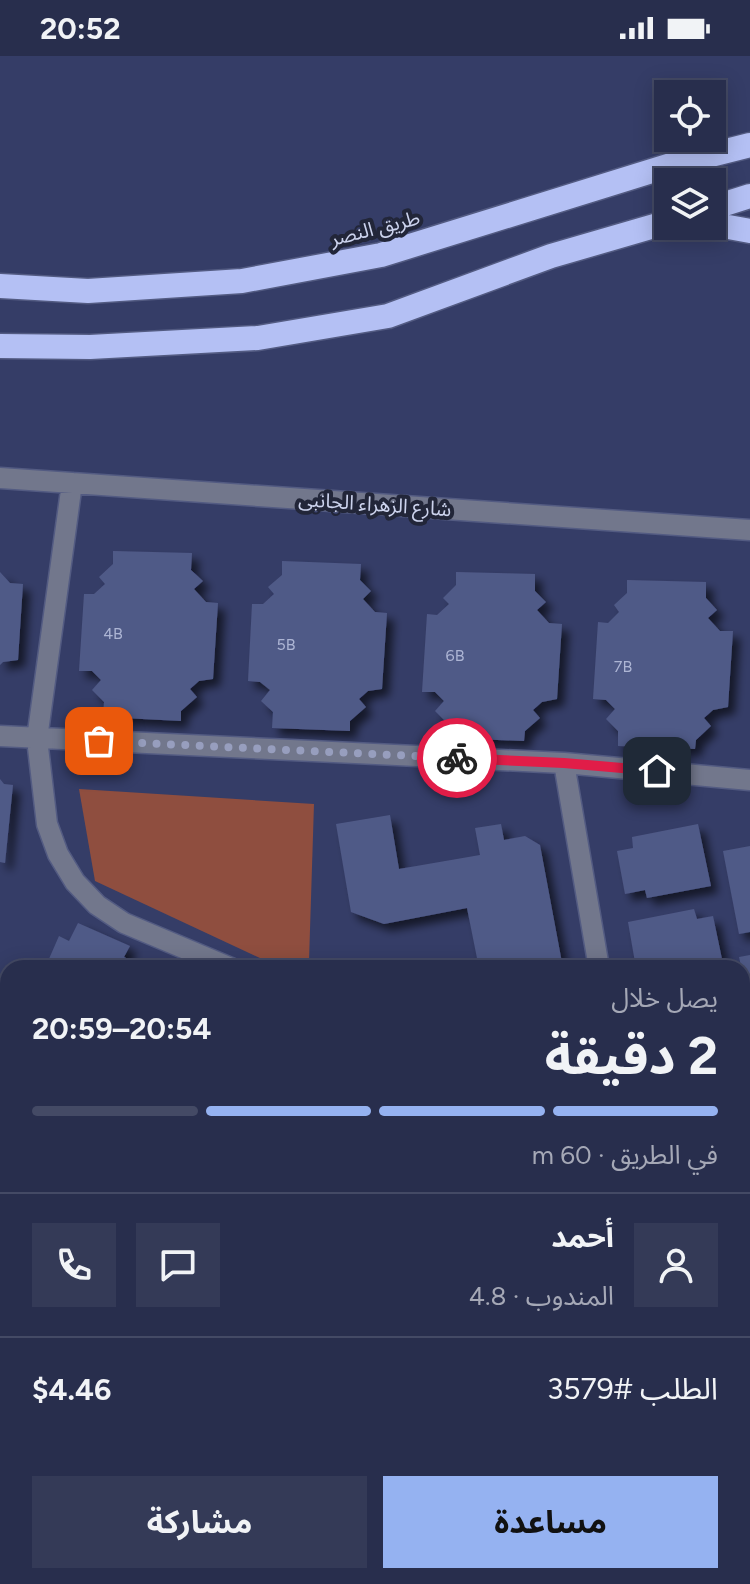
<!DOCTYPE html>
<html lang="ar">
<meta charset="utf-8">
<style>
:root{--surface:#282e4d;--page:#343a57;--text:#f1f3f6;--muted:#a5a8b6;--line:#444a65;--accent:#95b2f1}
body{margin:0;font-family:Figtree,"Noto Sans Arabic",sans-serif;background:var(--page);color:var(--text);direction:rtl;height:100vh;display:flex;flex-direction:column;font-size:30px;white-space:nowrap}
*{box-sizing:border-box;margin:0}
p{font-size:26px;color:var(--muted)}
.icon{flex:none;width:44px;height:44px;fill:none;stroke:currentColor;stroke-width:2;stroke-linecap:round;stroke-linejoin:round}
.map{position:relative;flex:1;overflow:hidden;direction:ltr}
.side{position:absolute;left:0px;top:904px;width:750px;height:624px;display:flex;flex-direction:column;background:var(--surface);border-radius:24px 24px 0 0;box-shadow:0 4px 20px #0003,0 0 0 2px var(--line);direction:rtl}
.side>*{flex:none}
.fabs{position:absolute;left:654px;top:24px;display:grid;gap:16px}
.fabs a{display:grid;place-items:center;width:72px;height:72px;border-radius:0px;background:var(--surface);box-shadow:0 4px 20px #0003,0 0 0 2px var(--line);font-size:40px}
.pin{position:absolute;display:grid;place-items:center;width:68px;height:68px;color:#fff;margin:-34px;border-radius:16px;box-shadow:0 4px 12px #0006}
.courier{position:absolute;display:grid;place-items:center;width:80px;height:80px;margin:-40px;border:6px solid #e11d48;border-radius:50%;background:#fff;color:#222;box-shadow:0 2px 10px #0007}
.head em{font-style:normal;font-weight:700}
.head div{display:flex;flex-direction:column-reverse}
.head{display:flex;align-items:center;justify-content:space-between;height:136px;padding:0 32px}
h1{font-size:52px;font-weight:700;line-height:60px}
.bar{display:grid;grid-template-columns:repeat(4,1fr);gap:12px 8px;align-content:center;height:96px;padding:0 32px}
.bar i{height:10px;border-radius:6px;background:var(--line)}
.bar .active{background:var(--accent)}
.bar p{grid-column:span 4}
.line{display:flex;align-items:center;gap:20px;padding:0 32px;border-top:2px solid var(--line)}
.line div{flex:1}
.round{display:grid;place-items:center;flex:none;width:84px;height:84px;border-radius:0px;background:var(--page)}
.button{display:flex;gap:16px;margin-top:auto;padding:16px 32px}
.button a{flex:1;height:92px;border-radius:0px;background:var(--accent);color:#111;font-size:32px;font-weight:700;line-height:92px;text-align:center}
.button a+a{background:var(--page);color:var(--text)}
.status{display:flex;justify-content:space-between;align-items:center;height:56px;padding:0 40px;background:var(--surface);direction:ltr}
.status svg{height:22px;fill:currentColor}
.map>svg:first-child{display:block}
.green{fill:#8f4e3f}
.building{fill:#505a87;filter:url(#shadow)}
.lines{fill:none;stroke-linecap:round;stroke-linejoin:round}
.minor-casing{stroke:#535b82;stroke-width:23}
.highway-casing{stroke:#535b82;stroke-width:27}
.minor{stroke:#72778c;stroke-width:20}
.highway{stroke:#b4c0f4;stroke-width:24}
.done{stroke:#979ebe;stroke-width:8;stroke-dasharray:0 14.4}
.route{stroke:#e11d48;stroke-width:10}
.labels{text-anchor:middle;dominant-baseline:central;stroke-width:8;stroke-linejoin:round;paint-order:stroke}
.number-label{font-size:16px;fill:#adb5d4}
.street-label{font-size:20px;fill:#ccd3ed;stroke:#222639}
</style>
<div class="status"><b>20:52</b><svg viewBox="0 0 49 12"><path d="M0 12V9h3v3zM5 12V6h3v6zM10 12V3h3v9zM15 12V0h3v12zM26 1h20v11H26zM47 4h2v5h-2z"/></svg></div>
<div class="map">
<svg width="750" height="1528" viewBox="0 0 750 1528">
<defs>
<filter id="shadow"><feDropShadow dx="7" dy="7" stdDeviation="4" flood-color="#0009"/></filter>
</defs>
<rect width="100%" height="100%" fill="#353d67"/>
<!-- green -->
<path class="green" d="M 79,733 L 314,748 L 309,905 L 262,903 L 95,825 Z"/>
<!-- building -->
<path class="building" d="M 113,495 L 192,497 L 191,514 L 203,525 L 194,533 L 206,546 L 218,547 L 213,623 L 199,625 L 190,633 L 197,641 L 181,655 L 181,665 L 103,661 L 104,646 L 92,634 L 101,624 L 92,615 L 79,615 L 84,538 L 94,538 L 105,528 L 99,521 L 113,508 Z
M 282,505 L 361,508 L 360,524 L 371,535 L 363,543 L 375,556 L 387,557 L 382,633 L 368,635 L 359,643 L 366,651 L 350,665 L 350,675 L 272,672 L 273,656 L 261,645 L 270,634 L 260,626 L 248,625 L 252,548 L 263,548 L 274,538 L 268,531 L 282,519 Z
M 0,516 L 10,527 L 23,528 L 18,604 L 3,606 L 0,609 Z
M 456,516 L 535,518 L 535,535 L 546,546 L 537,554 L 549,567 L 562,568 L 557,643 L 542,646 L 533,654 L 540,662 L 525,675 L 524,685 L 447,682 L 447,667 L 435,655 L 444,645 L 435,636 L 422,636 L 427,558 L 437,559 L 449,548 L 443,542 L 456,529 Z
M 627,524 L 706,526 L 706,542 L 717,554 L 708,562 L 720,575 L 733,575 L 728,651 L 713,654 L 704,662 L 711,670 L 696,684 L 695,693 L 618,690 L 618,675 L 606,663 L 615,653 L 606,644 L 593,643 L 598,566 L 608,567 L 619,556 L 614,549 L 627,537 Z
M 0,723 L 4,728 L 13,729 L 5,807 L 0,806 Z
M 390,759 L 399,813 L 480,799 L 475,772 L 501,768 L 504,784 L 525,780 L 540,789 L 563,912 L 460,912 L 460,910 L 478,907 L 467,852 L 384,868 L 351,856 L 336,768 Z
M 698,768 L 711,830 L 647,842 L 645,834 L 625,838 L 617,795 L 633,792 L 632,781 Z
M 750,790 L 750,876 L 739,878 L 723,795 Z
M 694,853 L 697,863 L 713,860 L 722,903 L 702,907 L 703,912 L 636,912 L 628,866 Z
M 78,867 L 130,890 L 124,901 L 139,908 L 138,912 L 45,912 L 59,880 L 69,885 Z
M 750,899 L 750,946 L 749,946 L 739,901 Z
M 744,1019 L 750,1022 L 750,1098 L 742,1094 L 742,1024 Z
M 8,1172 L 8,1253 L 0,1250 L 0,1190 Z
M 0,1272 L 8,1276 L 8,1355 L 0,1352 Z
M 750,1284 L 750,1380 L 742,1375 L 742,1299 Z
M 0,1436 L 8,1439 L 8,1520 L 26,1520 L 25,1528 L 0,1528 Z
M 750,1503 L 750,1528 L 735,1528 L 740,1520 L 742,1520 L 742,1516 Z
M 45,1520 L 132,1520 L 132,1528 L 45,1528 Z
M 363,1520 L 423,1520 L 419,1528 L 360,1528 Z
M 442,1520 L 536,1520 L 533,1528 L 439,1528 Z
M 624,1520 L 714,1520 L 710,1528 L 638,1528 Z"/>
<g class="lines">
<!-- minor casing -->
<g class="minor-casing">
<path id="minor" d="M 0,422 L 750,474
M 72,427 L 37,683 L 47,768 L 58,798 L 75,826 L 97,849 L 124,867 L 231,912
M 0,680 L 564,707 L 750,724
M 564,707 L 599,912
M 0,1118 L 8,1114
M 742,1128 L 750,1132
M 0,1142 L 8,1146
M 742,1237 L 750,1223
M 0,1399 L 8,1402
M 742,1424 L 750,1428
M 742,1457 L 750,1461
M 273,1520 L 291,1528
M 153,1528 L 153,1520
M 574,1528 L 579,1520"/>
</g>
<!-- highway casing -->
<g class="highway-casing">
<path id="highway" d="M 712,152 L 750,140
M 712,168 L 750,175
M 0,230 L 88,235 L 242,225 L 381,199 L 671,109 L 750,89
M 0,290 L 90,291 L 258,282 L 388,260 L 551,200 L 668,166"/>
</g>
<!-- minor -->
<use href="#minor" class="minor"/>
<!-- highway -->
<use href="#highway" class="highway"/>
</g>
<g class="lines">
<!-- done -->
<path class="done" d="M 99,685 L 457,702"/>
<!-- route -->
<path class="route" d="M 457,702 L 564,707 L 657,715"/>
</g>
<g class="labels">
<!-- number labels -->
<g class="number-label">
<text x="113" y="577">4B</text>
<text x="286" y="588">5B</text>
<text x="455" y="599">6B</text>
<text x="623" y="610">7B</text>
</g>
<!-- street labels -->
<g class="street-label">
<text transform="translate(375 172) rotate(-14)">طريق النصر</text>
<text transform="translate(375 448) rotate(4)">شارع الزهراء الجانبى</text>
</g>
</g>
</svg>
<div class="fabs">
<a><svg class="icon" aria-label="locate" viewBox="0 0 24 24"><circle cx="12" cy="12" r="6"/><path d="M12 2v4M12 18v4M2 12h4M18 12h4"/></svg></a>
<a><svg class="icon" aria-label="layers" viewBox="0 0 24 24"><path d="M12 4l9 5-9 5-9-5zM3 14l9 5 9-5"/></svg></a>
</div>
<div class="pin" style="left:99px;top:685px;background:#ea580c"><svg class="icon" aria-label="bag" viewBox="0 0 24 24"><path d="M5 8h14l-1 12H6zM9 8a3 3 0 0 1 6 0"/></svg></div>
<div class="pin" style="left:657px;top:715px;background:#1f2937"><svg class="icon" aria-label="home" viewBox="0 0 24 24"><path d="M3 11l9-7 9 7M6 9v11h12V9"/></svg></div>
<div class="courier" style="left:457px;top:702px"><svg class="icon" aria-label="bike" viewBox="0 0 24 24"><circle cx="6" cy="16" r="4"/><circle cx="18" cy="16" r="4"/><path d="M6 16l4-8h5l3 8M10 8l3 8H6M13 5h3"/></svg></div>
<section class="side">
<div class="head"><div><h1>2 دقيقة</h1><p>يصل خلال</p></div><em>20:54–20:59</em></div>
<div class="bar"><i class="active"></i><i class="active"></i><i class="active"></i><i></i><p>في الطريق · 60 m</p></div>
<div class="line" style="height:144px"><a class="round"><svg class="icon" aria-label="person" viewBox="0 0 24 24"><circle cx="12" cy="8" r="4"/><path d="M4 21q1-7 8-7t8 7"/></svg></a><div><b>أحمد</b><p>المندوب · 4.8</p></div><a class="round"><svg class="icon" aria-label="chat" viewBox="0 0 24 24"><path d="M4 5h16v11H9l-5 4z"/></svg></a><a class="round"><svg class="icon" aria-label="phone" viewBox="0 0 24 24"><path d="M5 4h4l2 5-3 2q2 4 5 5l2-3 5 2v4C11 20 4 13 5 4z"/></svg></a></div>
<div class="line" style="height:104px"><div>الطلب #3579</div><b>$4.46</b></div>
<div class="button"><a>مساعدة</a><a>مشاركة</a></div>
</section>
</div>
